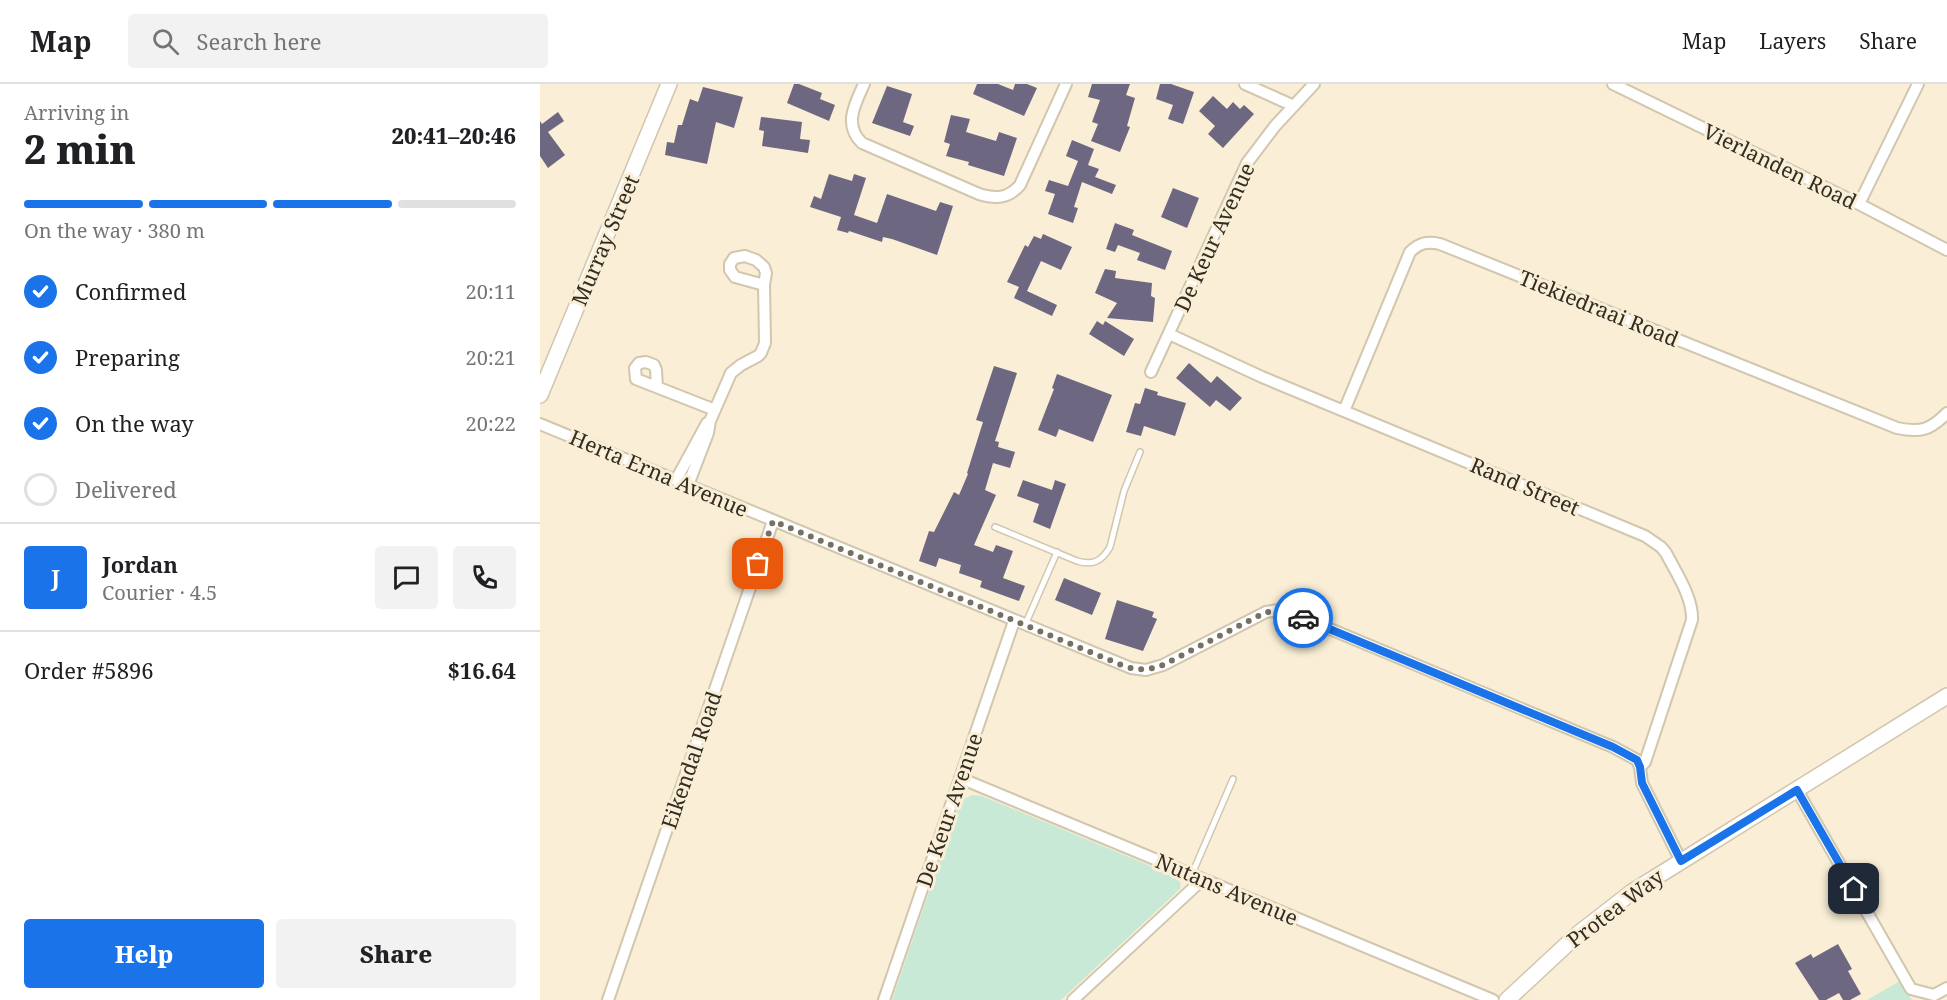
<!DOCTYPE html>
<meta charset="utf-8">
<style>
:root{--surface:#fff;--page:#f2f2f2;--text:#202124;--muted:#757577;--line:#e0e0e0;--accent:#1a73e8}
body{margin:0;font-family:"Noto Serif",serif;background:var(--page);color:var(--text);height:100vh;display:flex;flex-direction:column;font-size:22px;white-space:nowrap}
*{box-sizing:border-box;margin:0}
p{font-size:20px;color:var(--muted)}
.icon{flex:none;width:33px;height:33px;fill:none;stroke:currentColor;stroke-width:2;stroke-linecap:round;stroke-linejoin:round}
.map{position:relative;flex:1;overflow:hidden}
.drawer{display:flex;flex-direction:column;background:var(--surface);width:540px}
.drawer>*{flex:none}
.pin{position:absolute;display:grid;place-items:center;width:51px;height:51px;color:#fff;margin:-26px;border-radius:12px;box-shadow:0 3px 9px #0006}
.courier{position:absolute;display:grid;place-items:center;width:60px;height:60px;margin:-30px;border:4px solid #1a73e8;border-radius:50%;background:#fff;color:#222;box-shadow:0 2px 8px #0007}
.headline em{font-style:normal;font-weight:800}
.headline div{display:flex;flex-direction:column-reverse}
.headline{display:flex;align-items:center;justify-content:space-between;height:102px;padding:0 24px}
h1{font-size:39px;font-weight:800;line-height:45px}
.bar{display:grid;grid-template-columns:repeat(4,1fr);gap:9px 6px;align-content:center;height:72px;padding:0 24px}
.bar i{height:8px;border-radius:4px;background:var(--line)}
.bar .selected{background:var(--accent)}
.bar p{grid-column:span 4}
.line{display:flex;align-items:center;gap:15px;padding:0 24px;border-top:2px solid var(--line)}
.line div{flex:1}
.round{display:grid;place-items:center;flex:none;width:63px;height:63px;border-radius:6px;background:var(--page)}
ol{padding:0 24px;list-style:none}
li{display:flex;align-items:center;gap:18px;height:66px}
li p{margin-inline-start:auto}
li .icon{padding:6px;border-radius:50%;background:var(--accent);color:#fff;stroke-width:4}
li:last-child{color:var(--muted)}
li i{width:33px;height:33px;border:3px solid var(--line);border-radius:50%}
.button{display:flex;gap:12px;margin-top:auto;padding:12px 24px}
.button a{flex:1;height:69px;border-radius:6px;background:var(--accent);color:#fff;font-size:24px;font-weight:800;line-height:69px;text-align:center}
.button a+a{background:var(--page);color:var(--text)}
header{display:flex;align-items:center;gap:36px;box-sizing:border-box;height:84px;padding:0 30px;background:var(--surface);border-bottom:2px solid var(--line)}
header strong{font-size:28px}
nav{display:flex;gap:33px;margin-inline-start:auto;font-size:21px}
.search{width:420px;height:54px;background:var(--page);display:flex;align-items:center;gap:15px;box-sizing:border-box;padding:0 21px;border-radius:6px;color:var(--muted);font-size:22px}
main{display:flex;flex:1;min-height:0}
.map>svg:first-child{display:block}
.green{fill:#c9e9d7}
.building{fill:#6e6781}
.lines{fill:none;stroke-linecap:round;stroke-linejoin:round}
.lane-casing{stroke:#d1c6ae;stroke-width:8}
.street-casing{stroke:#d1c6ae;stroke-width:14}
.secondary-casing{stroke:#d1c6ae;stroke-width:18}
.lane{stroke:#fff;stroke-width:5}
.street{stroke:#fff;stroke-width:10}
.secondary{stroke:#fff;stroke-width:15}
.done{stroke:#777162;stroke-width:6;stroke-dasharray:0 10.8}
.route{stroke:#1a73e8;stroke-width:8}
.labels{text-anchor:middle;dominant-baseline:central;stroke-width:6;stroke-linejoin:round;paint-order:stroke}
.street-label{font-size:21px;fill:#312d23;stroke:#faefd6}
</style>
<header>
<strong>Map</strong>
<div class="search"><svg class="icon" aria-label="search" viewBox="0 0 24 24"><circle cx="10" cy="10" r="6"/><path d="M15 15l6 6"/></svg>Search here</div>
<nav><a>Map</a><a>Layers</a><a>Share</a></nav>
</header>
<main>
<section class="drawer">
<div class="headline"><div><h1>2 min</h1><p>Arriving in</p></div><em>20:41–20:46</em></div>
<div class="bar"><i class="selected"></i><i class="selected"></i><i class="selected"></i><i></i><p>On the way · 380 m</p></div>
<ol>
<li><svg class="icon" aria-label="check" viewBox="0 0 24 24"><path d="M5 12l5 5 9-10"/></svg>Confirmed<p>20:11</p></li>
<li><svg class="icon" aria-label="check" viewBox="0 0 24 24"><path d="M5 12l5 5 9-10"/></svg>Preparing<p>20:21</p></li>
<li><svg class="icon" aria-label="check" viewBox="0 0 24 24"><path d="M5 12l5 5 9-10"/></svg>On the way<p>20:22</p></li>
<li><i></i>Delivered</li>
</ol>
<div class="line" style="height:108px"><b class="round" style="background:var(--accent);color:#fff">J</b><div><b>Jordan</b><p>Courier · 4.5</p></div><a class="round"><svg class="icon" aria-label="chat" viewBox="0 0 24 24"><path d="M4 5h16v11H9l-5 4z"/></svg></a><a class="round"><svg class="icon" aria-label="phone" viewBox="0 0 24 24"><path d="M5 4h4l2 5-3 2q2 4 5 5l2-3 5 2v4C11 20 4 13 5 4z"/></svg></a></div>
<div class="line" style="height:78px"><div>Order #5896</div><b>$16.64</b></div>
<div class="button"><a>Help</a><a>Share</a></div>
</section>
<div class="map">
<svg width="1407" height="916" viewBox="0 0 1407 916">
<rect width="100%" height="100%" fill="#faefd6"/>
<!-- green -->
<path class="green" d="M 433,711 L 442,712 L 637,793 L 641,800 L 640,805 L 521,916 L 352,916 L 419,720 L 425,714 Z
M 1360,897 L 1372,916 L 1327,916 Z"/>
<!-- building -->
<path class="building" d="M 254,0 L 259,0 L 282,9 L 280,15 L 295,21 L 289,37 L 247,19 Z
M 437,0 L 458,0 L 473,6 L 475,0 L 487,0 L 497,4 L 484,32 L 433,10 Z
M 552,0 L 590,0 L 586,11 L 595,14 L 587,42 L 590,43 L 580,68 L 551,57 L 558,40 L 552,38 L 560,16 L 548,13 Z
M 620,0 L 631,0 L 654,8 L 643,40 L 628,35 L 633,21 L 616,15 Z
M 347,2 L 372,10 L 363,38 L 374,42 L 370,52 L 332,39 Z
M 163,3 L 203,13 L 194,44 L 176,38 L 167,80 L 125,71 L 127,58 L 134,59 L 138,41 L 142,41 L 150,15 L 158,18 Z
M 673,12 L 687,25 L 693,18 L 700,25 L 704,21 L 714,30 L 683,64 L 668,50 L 675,42 L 659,27 Z
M 18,28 L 24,37 L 8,48 L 25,71 L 8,84 L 0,72 L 0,37 L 2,40 Z
M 411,31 L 430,35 L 426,48 L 456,57 L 459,48 L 477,54 L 464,92 L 428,81 L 429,78 L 406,72 L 410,60 L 404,58 Z
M 221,33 L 262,38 L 260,55 L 270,56 L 268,69 L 222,62 L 224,47 L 219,46 Z
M 532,56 L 554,65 L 548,81 L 559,85 L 555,93 L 576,101 L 572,110 L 542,98 L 534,123 L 538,124 L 533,139 L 508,130 L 515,110 L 505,107 L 509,96 L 528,102 L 538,77 L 526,72 Z
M 289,90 L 312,97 L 314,90 L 326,94 L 314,131 L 337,139 L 347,110 L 396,127 L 400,118 L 413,122 L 397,171 L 352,155 L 343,153 L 342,158 L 309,147 L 308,149 L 297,146 L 301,133 L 270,123 L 274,112 L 281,115 Z
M 633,104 L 659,114 L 647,144 L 621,133 Z
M 575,139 L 594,146 L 592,151 L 632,167 L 625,186 L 597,176 L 600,169 L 578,161 L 575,168 L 566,165 Z
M 503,150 L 532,163 L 521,186 L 501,177 L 487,207 L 517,221 L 512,232 L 474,214 L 479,203 L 467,198 L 485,161 L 488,163 L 494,152 L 501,155 Z
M 565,185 L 576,187 L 575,194 L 612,199 L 611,212 L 615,214 L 613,238 L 567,234 L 577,219 L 555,209 Z
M 557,237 L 563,241 L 565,237 L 594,255 L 584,272 L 549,250 Z
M 649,279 L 671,299 L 677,292 L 702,314 L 690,327 L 676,316 L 670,323 L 636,294 Z
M 454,282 L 477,289 L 455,357 L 459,358 L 458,363 L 475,368 L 470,384 L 453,379 L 445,406 L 456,411 L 434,461 L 453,468 L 456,461 L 473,467 L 463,494 L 485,502 L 479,517 L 440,503 L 442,497 L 419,489 L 421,481 L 399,474 L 396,483 L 379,477 L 389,447 L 394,448 L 414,408 L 419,411 L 428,390 L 427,389 L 443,338 L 436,336 Z
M 517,290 L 572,311 L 553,358 L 519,345 L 516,353 L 498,346 L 514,305 L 512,304 Z
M 605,304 L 618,308 L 617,311 L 646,319 L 635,352 L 604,342 L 601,352 L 586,348 L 595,319 L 600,320 Z
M 483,396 L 512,406 L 515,396 L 526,400 L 510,445 L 493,438 L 499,420 L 477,412 Z
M 524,494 L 561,509 L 552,531 L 515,516 Z
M 577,516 L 614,528 L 612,533 L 617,535 L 603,567 L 565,555 Z
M 1298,860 L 1312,885 L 1308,887 L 1321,910 L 1310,916 L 1303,916 L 1299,909 L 1286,916 L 1279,916 L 1255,879 L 1271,870 L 1273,874 Z"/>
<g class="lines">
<!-- lane casing -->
<g class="lane-casing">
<path id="lane" d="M 455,443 L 537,477 C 553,482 562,477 570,463 L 584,407 L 600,368
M 485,541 L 517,468
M 652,790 L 693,695"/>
</g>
<!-- street casing -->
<g class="street-casing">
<path id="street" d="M 324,0 C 315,20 303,41 322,59 L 439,110 C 455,115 468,115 480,101 L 526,0
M 705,0 L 754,22
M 1073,0 L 1319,120 L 1407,166
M 1319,120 L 1378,0
M 629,250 L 722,293 L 1105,452 L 1121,463 L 1126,469 C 1136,489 1153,513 1152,536 L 1105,678 L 1100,683
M 611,288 L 707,79 L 735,42 L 774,0
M 117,303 L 116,286 L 114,281 L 106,278 L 99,279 L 95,284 L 96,295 L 175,326
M 804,327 L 870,168 C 879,159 887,157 900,160 L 1357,344 C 1381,349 1390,346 1407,329
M 0,340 L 591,584 L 606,586 L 623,581 L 726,528 L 738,526 L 754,530 L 1073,663 L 1097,676 L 1100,683 L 1102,699 L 1141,777
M 136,396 L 167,339
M 148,401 L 168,349 L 170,337 L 191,289 L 201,281 L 218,272 L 221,269 L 225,259 L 224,201 L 226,189 L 224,183 L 216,176 L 205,172 L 194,174 L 190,180 L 190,186 L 195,193 L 224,201
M 420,694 L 953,916
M 1257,706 L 1371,905 L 1394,911 L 1407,904
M 68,916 L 233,437
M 344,916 L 474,537
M 533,916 L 663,795"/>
</g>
<!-- secondary casing -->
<g class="secondary-casing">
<path id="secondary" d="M 0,311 L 129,0
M 967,916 L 1038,850 L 1092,808 L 1407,612"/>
</g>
<!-- lane -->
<use href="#lane" class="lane"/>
<!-- street -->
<use href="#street" class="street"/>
<!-- secondary -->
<use href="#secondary" class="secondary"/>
</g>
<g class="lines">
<!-- done -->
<path class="done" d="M 218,480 L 233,437 L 584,582 C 598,587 609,586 623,581 L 726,528 L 747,528 L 763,534"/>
<!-- route -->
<path class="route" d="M 763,534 L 1073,663 L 1097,676 L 1100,683 L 1102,699 L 1141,777 L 1257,706 L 1314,805"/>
</g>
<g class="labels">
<!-- street labels -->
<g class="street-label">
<text transform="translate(1240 82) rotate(26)">Vierlanden Road</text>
<text transform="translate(674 153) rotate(-65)">De Keur Avenue</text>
<text transform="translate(65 156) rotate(-67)">Murray Street</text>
<text transform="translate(1059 224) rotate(22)">Tiekiedraai Road</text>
<text transform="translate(119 389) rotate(23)">Herta Erna Avenue</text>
<text transform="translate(985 402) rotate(23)">Rand Street</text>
<text transform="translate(151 676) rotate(-71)">Eikendal Road</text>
<text transform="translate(409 726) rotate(-71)">De Keur Avenue</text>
<text transform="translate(687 805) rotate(23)">Nutans Avenue</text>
<text transform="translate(1075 824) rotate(-37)">Protea Way</text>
</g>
</g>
</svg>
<div class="pin" style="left:218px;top:480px;background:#ea580c"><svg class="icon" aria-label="bag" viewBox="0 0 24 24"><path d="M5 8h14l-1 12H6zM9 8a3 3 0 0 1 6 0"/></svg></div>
<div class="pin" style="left:1314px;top:805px;background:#1f2937"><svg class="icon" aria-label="home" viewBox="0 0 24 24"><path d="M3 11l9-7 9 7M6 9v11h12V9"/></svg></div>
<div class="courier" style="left:763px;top:534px"><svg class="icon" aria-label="car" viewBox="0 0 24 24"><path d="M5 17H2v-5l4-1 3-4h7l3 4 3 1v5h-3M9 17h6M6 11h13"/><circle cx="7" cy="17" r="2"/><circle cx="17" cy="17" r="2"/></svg></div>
</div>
</main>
